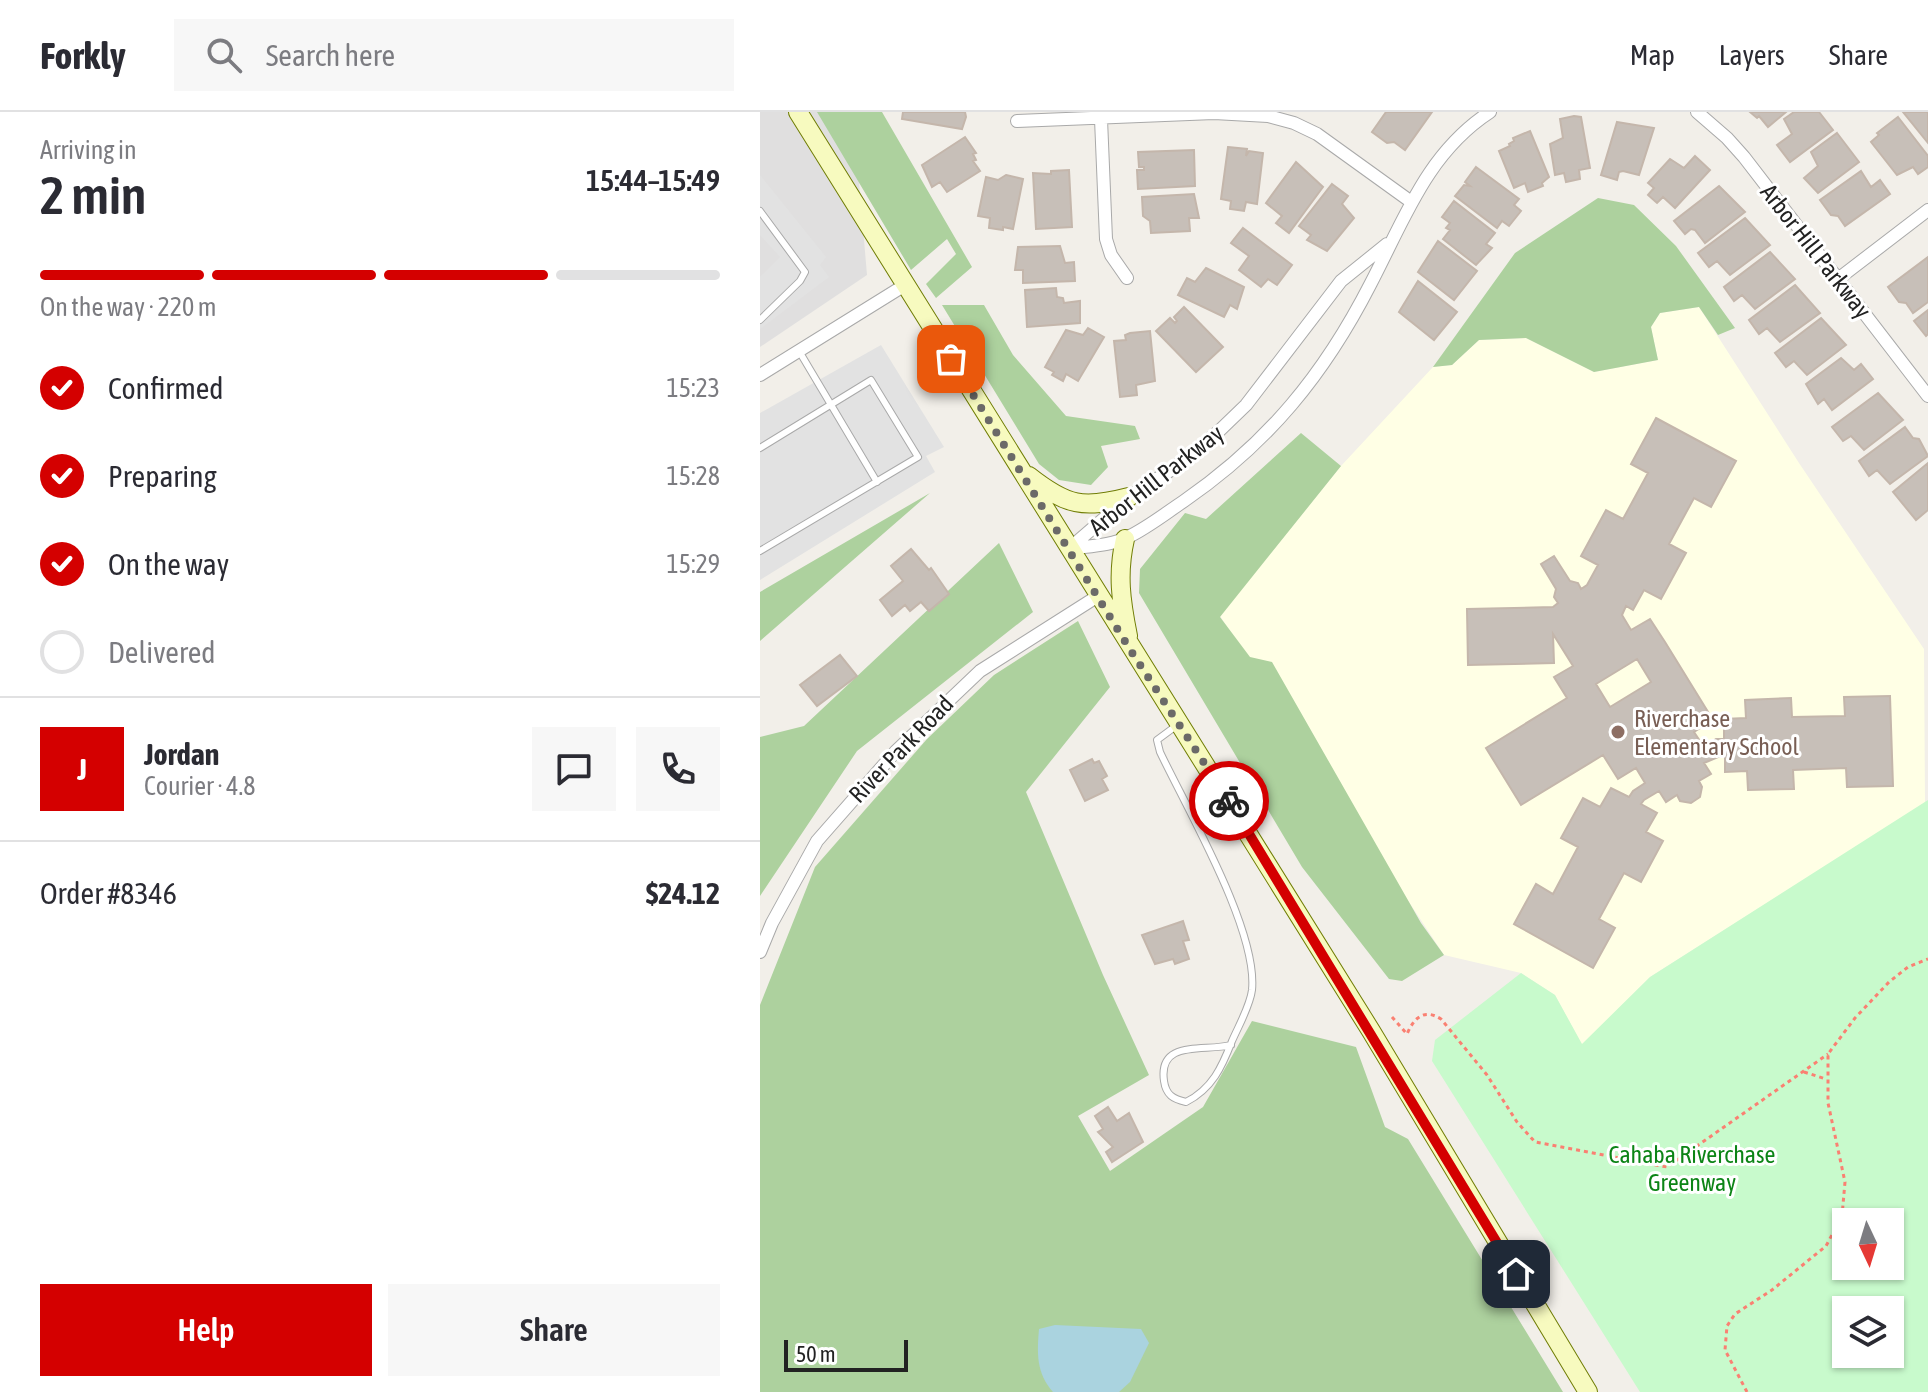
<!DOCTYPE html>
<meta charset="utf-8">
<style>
:root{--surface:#fff;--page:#f7f7f7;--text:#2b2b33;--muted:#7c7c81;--line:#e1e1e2;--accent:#d40000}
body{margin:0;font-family:"Asap Condensed",sans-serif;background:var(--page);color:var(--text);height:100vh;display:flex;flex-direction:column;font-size:30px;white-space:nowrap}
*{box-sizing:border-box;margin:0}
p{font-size:26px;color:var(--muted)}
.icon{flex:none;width:44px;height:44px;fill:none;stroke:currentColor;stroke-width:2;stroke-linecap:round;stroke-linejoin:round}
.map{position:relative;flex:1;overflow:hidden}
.details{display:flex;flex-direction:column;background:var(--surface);width:760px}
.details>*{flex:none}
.needle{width:52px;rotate:176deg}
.controls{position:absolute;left:1072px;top:1096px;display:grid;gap:16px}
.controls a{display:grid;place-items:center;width:72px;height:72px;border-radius:0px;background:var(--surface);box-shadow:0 2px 6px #0004;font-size:40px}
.scale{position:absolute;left:24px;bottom:20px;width:124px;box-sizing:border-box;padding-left:8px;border:4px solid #222;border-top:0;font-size:22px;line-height:28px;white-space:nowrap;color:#222;-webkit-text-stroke:6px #fff;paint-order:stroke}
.pin{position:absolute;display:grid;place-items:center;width:68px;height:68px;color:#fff;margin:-34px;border-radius:16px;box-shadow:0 4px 12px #0006}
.courier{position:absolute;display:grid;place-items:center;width:80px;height:80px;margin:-40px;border:6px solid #d40000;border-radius:50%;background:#fff;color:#222;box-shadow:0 2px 10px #0007}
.head em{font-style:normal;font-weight:600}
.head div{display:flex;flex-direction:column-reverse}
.head{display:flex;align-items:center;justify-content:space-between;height:136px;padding:0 40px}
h1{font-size:52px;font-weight:600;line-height:60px}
.bar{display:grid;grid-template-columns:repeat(4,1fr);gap:12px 8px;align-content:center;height:96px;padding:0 40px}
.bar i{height:10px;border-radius:6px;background:var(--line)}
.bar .current{background:var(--accent)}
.bar p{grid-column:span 4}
.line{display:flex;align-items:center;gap:20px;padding:0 40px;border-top:2px solid var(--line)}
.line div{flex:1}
.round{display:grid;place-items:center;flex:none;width:84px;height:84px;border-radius:0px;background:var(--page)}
ol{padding:0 40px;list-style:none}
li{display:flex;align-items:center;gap:24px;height:88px}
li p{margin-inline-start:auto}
li .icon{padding:8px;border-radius:50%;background:var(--accent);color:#fff;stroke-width:4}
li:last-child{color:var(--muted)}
li i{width:44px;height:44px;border:4px solid var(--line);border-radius:50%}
.action{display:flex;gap:16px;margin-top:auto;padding:16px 40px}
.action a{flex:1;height:92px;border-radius:0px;background:var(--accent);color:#fff;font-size:32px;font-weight:600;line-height:92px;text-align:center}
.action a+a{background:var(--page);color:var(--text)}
header{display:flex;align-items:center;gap:48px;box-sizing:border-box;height:112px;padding:0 40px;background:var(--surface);border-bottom:2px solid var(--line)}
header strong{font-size:38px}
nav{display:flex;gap:44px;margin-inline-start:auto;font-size:28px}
.search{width:560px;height:72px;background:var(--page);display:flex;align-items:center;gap:20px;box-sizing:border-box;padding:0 28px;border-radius:0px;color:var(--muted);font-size:30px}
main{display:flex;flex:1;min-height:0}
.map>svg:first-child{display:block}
.residential{fill:#e0dfdf}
.education{fill:#ffffe5}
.forest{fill:#add19e}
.park{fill:#c8facc;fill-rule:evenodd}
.parking{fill:#e2e2e2}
.water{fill:#aad3df}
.building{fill:#c7bfb8;stroke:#c4b6ab;stroke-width:2;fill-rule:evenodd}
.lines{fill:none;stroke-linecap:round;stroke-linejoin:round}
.lane-casing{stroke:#a9a9a9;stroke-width:8}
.street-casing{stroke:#a9a9a9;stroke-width:14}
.secondary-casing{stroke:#707d05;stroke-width:20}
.path{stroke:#fa8072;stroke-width:3;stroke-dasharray:4 4;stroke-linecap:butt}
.lane{stroke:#fff;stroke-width:6}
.street{stroke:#fff;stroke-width:12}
.secondary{stroke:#f7fabf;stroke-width:18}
.done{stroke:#6b6a68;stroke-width:8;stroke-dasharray:0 14.4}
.route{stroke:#d40000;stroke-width:10}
.education-dot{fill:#8d6e63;stroke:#fff;stroke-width:3}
.labels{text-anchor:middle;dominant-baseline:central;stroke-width:6;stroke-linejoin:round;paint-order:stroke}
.street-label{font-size:24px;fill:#222;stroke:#fff}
.education-label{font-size:24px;fill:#785e54;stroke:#fff;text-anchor:start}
.park-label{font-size:24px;fill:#0c8416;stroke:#fff}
</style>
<header>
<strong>Forkly</strong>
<div class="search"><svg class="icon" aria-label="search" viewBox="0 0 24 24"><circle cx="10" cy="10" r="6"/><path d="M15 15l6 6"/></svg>Search here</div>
<nav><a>Map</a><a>Layers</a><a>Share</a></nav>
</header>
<main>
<section class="details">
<div class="head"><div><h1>2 min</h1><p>Arriving in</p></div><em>15:44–15:49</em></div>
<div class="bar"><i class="current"></i><i class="current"></i><i class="current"></i><i></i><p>On the way · 220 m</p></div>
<ol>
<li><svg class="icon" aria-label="check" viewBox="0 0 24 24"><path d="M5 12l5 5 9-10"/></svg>Confirmed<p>15:23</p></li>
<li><svg class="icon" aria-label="check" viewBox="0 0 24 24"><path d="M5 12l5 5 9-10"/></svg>Preparing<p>15:28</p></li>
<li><svg class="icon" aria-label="check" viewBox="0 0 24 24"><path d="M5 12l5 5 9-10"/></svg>On the way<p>15:29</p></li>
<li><i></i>Delivered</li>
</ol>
<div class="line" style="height:144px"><b class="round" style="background:var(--accent);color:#fff">J</b><div><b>Jordan</b><p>Courier · 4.8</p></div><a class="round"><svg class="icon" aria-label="chat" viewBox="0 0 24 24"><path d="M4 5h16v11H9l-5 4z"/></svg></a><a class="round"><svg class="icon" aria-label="phone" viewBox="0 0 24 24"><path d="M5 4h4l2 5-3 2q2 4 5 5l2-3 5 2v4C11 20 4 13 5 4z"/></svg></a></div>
<div class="line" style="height:104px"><div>Order #8346</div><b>$24.12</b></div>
<div class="action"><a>Help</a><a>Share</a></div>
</section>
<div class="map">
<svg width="1168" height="1280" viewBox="0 0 1168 1280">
<rect width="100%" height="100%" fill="#f2efe9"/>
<!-- residential -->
<path class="residential" d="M 0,0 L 93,0 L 107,163 L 0,235 Z"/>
<!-- education -->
<path class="education" d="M 939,195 L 1039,351 L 1164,537 L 1165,691 L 890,865 L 822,933 L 795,883 L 761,861 L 684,843 L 460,504 L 581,354 L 673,255 L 692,253 L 719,228 L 766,226 L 834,260 L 898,248 L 891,215 L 900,201 Z"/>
<!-- forest -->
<path class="forest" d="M 57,0 L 122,0 L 212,155 L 176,186 L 166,172 L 196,142 L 187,127 L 151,158 Z
M 838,86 L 874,93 L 916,134 L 975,216 L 958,223 L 939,195 L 900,201 L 891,215 L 898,248 L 834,260 L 766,226 L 719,228 L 692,253 L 673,255 L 755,141 Z
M 182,193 L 224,193 L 253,243 L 306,304 L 375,314 L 380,327 L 341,334 L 348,355 L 331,373 L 299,368 L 279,352 Z
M 541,321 L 581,354 L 460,505 L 490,545 L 512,550 L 661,811 L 684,843 L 642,869 L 629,867 L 542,755 L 379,481 L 380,457 L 425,401 L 446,407 Z
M 170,381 L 0,529 L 0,480 Z
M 239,431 L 273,500 L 97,639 L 0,784 L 0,625 L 44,614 Z
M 318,509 L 350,575 L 266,680 L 343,863 L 389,963 L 318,1004 L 350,1059 L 443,995 L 492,909 L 596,935 L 625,1015 L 648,1027 L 803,1280 L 0,1280 L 0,893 L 55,755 L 167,627 L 234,563 Z"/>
<!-- park -->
<path class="park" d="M 1168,688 L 1168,1280 L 880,1280 L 672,949 L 675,928 L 761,861 L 795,883 L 822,932 L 890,865 ZM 1086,1110 L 1130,1110 L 1130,1154 L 1086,1154 ZM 1086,1198 L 1130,1198 L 1130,1242 L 1086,1242 Z"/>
<!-- parking -->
<path class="parking" d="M 0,63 L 66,145 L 60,153 L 69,165 L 0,217 L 0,165 L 20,145 L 0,123 Z
M 121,233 L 184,335 L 166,344 L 175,360 L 0,468 L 0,301 Z"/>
<!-- water -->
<path class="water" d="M 295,1213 L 381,1217 L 389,1231 L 370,1270 L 359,1280 L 293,1280 C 276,1261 277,1241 279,1217 Z"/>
<!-- building -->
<path class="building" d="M 143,0 L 205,0 L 206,5 L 202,17 L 142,7 Z
M 626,0 L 672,0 L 645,38 L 634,30 L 627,31 L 612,20 Z
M 990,0 L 1026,0 L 1008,15 L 999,4 L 997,6 Z
M 1034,0 L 1059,0 L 1073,18 L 1030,50 L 1017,33 L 1032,22 L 1024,7 Z
M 1143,0 L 1168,0 L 1168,31 Z
M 814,4 L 821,5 L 830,56 L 819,58 L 820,67 L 806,70 L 804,61 L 795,63 L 790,32 L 803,26 L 800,7 Z
M 1138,5 L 1168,44 L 1168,55 L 1158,62 L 1153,55 L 1137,63 L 1111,30 L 1119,23 L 1117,21 Z
M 857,10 L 894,16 L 879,63 L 863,59 L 859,60 L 857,68 L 841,63 Z
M 770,19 L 789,65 L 782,71 L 783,74 L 768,80 L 765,71 L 754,76 L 739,39 L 750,34 L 749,32 L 754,29 L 753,26 Z
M 1077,21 L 1099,50 L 1058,81 L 1044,66 L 1058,54 L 1051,40 Z
M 205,25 L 216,41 L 213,42 L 216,48 L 213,49 L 220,59 L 187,80 L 180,70 L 172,75 L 162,53 Z
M 468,35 L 487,37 L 486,44 L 489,39 L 503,41 L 497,92 L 486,90 L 484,99 L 470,97 L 471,89 L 461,87 Z
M 434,38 L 435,74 L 378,77 L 377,58 L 384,58 L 384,55 L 379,55 L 378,40 Z
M 935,44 L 950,58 L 915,96 L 903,85 L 897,91 L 888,83 L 894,76 L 888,71 L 910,47 L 924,56 Z
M 536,50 L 563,75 L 529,121 L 516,111 L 522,104 L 506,91 Z
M 716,55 L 759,87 L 754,93 L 761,99 L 749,114 L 742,109 L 737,116 L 695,84 L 704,73 L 710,74 L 705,70 Z
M 309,58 L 312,115 L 276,117 L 273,61 L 291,62 L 291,59 Z
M 1101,59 L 1111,75 L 1120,68 L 1130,82 L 1085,114 L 1078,104 L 1071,103 L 1060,88 Z
M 246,63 L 263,67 L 253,117 L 243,115 L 243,118 L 229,116 L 230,106 L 218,104 L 226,65 L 238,68 Z
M 572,72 L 588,84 L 582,92 L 594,106 L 567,139 L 547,128 L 551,123 L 539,114 Z
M 959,74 L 985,100 L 945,131 L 935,118 L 931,117 L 925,122 L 914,109 Z
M 434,82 L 439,106 L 429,106 L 430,119 L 391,121 L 390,109 L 383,104 L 382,85 Z
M 694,89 L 735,121 L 726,132 L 732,136 L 716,153 L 683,127 L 690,118 L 686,116 L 690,111 L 682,105 Z
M 985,106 L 1010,133 L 970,163 L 957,149 L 949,155 L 938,141 Z
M 483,116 L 532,153 L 517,173 L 508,167 L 501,175 L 479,158 L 489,144 L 471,131 Z
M 678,129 L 717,159 L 694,188 L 658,160 Z
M 300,134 L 305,151 L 314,150 L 315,169 L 263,171 L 263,158 L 255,158 L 258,135 Z
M 1010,140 L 1035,167 L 995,197 L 982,183 L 974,189 L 964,175 Z
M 1168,145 L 1168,190 L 1153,201 L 1146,191 L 1139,190 L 1128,175 Z
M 446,156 L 484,175 L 477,197 L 470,193 L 464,205 L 418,183 L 427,166 L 435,170 Z
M 658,169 L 697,200 L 674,228 L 639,200 Z
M 1035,173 L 1060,201 L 1020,230 L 1007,216 L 999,222 L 989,208 Z
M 296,176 L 297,185 L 303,186 L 304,191 L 320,189 L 320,211 L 267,215 L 265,178 Z
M 424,195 L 463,235 L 436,260 L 396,219 L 410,206 L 415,211 L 417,209 L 414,205 Z
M 1168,198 L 1168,222 L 1166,224 L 1154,209 Z
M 1061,206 L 1086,233 L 1047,263 L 1034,249 L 1026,255 L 1015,241 Z
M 328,216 L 344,225 L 318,269 L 306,262 L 303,269 L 292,263 L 294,260 L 285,255 L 306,218 L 323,223 Z
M 390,219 L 395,269 L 376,273 L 377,283 L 360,285 L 354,229 L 366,228 L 365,223 L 370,221 Z
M 1081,246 L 1094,258 L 1101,252 L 1113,267 L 1072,298 L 1064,287 L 1058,292 L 1046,272 Z
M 1118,281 L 1143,308 L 1104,338 L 1091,324 L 1083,329 L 1072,315 Z
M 896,306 L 976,349 L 951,395 L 934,386 L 909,432 L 926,441 L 901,487 L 884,478 L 873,498 L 866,494 L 862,503 L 871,518 L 890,507 L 905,530 L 953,608 L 934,620 L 944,635 L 956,627 L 964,627 L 964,607 L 986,606 L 985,588 L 1031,586 L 1032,605 L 1085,604 L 1084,585 L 1130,584 L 1133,674 L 1087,675 L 1086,656 L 1033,658 L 1034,677 L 988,678 L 987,659 L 965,660 L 965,642 L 944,651 L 951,662 L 939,669 L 942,675 L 940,685 L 931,691 L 920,689 L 917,683 L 906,690 L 899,679 L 884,688 L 881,692 L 897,701 L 886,720 L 903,729 L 881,770 L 864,761 L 839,807 L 855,816 L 833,856 L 754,812 L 776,772 L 793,782 L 818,735 L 801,726 L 823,686 L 840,695 L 851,676 L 869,685 L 873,679 L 885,671 L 876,656 L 858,667 L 843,643 L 761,693 L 726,636 L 807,586 L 794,565 L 813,554 L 793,522 L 794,551 L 708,553 L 707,497 L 793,495 L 798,491 L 794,485 L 796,477 L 781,452 L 794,444 L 810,469 L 818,471 L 821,477 L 827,473 L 838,453 L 821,444 L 846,398 L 863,407 L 888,361 L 871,352 ZM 877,547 L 891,570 L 850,595 L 836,572 Z
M 1145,315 L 1153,326 L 1159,327 L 1168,344 L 1130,372 L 1117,358 L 1109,364 L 1099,349 Z
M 1168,351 L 1168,398 L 1156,408 L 1133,380 Z
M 151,437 L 169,458 L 171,456 L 189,482 L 169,499 L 161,490 L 150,499 L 145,493 L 132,504 L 120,488 L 143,469 L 131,454 Z
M 80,543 L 97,564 L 57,594 L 40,573 Z
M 332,647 L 334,651 L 339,649 L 347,664 L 342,667 L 348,678 L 325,689 L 310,658 Z
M 423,809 L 429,828 L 423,829 L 429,847 L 415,852 L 413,847 L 395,852 L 382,823 Z
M 348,995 L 357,1009 L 369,1001 L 383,1030 L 352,1050 L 346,1040 L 353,1035 L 338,1020 L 343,1017 L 335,1004 Z"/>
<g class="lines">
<!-- lane casing -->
<g class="lane-casing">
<path id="lane" d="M 0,99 L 45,160 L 40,169 L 0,208
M 39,239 L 117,370
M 0,336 L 111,268 L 158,345 L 0,439
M 416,614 L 397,628 L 400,640 C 427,697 498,818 492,878 C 490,894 479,913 472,929 C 462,955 452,977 426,990 C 413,987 406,983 404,969 C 398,927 444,940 471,933"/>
</g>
<!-- street casing -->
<g class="street-casing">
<path id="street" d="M 937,0 L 967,26 L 984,45 L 1168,284
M 341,7 L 346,127 L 351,143 L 367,166
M 257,9 L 454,1 L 508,4 L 534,11 L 557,22 L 650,89
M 1078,167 L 1168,98
M 0,263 L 145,173
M 311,435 L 369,385 L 414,356 L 458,320 L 486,293 L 581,169 L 627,132
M 308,437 C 327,434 351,434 368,425 C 387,416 406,401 424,389 C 508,331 564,263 611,171 C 644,108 667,41 730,0
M 0,840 L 12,811 L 57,729 L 136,639 L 220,559 L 338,484"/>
</g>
<!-- secondary casing -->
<g class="secondary-casing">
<path id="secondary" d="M 38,0 L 611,919 L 828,1280
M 269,364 C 307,394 323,397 369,385
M 365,427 C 357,462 361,489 368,524"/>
</g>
<!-- path -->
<path class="path" d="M 632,905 L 647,922 C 654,906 664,896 681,907 L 727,963 L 757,1010 L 775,1030 L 907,1055 L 1068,942
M 1044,960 L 1066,967
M 987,1280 L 965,1238 L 967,1214 L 975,1202 L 1012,1178 L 1066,1134 L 1082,1104 L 1085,1070 L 1068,991 L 1068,942 L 1095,906 L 1129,870 L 1148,855 L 1168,847"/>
<!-- lane -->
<use href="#lane" class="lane"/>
<!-- street -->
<use href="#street" class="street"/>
<!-- secondary -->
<use href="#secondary" class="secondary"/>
</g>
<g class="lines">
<!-- done -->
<path class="done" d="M 191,247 L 371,539 L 469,689"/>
<!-- route -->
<path class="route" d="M 469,689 L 756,1162"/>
</g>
<!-- markers -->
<circle class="education-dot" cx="858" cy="620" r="8"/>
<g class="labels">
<!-- street labels -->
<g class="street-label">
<text transform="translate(1056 139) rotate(52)">Arbor Hill Parkway</text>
<text transform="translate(396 368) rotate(-38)">Arbor Hill Parkway</text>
<text transform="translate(141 637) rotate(-46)">River Park Road</text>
</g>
<!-- education labels -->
<g class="education-label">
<text x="874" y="606">Riverchase<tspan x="874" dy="28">Elementary School</tspan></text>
</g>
<!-- park labels -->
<g class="park-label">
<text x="932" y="1042">Cahaba Riverchase<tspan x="932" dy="28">Greenway</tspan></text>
</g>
</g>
</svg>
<div class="controls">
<a><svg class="needle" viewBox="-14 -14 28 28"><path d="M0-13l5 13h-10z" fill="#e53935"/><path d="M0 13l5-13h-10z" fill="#7c7c81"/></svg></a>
<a><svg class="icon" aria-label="layers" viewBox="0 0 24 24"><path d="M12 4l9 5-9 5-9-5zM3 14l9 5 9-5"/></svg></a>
</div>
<div class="scale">50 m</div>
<div class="pin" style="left:191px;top:247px;background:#ea580c"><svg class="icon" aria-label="bag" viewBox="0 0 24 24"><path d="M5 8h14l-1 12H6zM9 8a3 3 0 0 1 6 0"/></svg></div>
<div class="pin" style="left:756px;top:1162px;background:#1f2937"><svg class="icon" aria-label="home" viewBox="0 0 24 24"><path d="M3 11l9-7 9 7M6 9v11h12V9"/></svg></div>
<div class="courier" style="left:469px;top:689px"><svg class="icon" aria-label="bike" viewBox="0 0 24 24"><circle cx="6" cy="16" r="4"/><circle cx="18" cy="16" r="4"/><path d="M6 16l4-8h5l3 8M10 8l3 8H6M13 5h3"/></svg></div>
</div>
</main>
